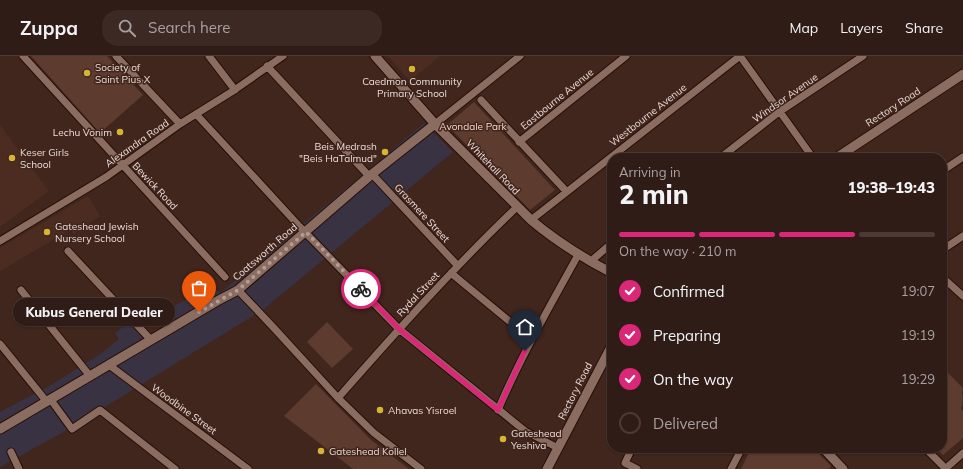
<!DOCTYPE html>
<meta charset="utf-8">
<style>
:root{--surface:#301c16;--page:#3c2923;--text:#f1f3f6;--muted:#a8a1a1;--line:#4b3a35;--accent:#db2777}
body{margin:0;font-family:Mulish,sans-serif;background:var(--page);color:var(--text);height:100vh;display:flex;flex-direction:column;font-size:15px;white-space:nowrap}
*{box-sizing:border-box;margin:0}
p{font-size:13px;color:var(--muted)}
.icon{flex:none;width:22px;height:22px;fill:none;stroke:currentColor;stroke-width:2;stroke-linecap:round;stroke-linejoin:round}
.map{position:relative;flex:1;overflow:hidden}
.details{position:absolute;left:607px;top:97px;width:340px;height:300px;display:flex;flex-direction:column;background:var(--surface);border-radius:16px;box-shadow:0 1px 3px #0004,0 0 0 1px var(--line)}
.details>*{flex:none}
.pin{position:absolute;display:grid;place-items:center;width:34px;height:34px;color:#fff;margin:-41px -17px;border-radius:50% 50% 50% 0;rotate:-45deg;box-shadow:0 0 4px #0007}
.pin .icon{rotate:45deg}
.courier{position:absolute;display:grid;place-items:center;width:40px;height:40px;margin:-20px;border:3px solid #db2777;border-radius:50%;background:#fff;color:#222;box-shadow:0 1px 5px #0007}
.bubble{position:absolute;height:28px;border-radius:14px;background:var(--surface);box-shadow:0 1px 3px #0004,0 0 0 1px var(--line);font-size:13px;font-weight:800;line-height:28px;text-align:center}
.headline em{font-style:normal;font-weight:800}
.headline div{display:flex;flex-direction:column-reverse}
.headline{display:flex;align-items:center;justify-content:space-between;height:68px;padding:0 12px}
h1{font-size:26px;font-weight:800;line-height:30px}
.bar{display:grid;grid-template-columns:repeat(4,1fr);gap:6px 4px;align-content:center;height:48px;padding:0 12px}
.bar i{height:5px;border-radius:3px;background:var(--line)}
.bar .current{background:var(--accent)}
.bar p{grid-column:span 4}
ol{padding:0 12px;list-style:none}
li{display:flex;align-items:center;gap:12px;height:44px}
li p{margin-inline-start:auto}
li .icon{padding:4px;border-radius:50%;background:var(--accent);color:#fff;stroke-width:4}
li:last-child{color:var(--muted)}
li i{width:22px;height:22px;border:2px solid var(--line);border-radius:50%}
header{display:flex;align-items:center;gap:24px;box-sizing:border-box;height:56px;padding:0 20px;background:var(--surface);border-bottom:1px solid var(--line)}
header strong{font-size:19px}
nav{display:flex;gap:22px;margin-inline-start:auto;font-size:14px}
.search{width:280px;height:36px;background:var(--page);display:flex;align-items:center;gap:10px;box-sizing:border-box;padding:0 14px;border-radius:16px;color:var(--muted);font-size:15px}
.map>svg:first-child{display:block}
.commercial{fill:#383242}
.built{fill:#4c2c20}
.green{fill:#5d3b2f}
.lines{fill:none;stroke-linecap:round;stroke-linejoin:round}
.minor-casing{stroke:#260e06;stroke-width:9}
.tertiary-casing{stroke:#260e06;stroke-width:11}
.minor{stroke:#8a6c61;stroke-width:7}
.tertiary{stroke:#8a6c61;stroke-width:9}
.done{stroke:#b19d96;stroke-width:4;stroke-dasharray:0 7.2}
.route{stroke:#db2777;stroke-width:5}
.poi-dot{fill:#d8b434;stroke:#40261d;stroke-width:1.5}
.labels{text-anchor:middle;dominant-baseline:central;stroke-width:3;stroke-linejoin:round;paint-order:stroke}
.poi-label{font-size:10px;fill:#eeddd7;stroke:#40261d;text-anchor:start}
.street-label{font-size:10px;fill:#eeddd7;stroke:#40261d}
.park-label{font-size:10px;fill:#fed9cb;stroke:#40261d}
</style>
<header>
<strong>Zuppa</strong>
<div class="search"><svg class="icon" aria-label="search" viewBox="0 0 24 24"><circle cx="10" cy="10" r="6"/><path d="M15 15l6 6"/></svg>Search here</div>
<nav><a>Map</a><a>Layers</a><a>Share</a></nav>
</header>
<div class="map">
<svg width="963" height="413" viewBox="0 0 963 413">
<rect width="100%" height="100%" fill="#40261d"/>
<!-- commercial -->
<path class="commercial" d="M 424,67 L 453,96 L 264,253 L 69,373 L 0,411 L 0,356 L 51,329 L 102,297 L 119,283 L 115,277 L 128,267 L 144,283 L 169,267 L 162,257 L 211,229 L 220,237 Z"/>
<!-- built -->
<path class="built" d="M 388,0 L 440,0 L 410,25 Z
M 0,69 L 49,135 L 0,171 Z
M 88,140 L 100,160 L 74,178 L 70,174 L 0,215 L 0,192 Z"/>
<!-- green -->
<path class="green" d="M 31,0 L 107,0 L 143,39 L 100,77 Z
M 474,46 L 555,134 L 530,154 L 447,69 Z
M 327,266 L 353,293 L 332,312 L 307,286 Z
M 944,313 L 963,332 L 962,337 C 963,341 963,349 961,353 L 963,355 L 963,382 L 943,399 L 936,392 L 942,392 L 942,315 Z
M 316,328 L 371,384 L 409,413 L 353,413 L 284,360 Z
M 751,392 L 813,392 L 831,410 L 829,413 L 741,413 Z"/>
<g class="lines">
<!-- minor casing -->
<g class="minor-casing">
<path id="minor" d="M 23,0 L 225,221
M 116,0 L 180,68
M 209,0 L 235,34
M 740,0 L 813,102
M 267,10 L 369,120
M 481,44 L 567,136
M 196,58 L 300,171 L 399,273 L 525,375 L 558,392
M 435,68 L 520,0
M 519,86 L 626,0
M 720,102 L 779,56 L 863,0
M 942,115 L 963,101
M 372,118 L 458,210
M 531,164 L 740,0
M 0,185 L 106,121 L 180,68 L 233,35 L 283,0
M 942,194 L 963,180
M 68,195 L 151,284
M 591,205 L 612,187
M 451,217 L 531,283
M 942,221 L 963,240
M 21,234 L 90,320
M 238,234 L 273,271 L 338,342 L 374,377 L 421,413
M 0,288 L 47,346
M 109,309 L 248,413
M 338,342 C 396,276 454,211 517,151
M 51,344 L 72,373 L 100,354 L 175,413
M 498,354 C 521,300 550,250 578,199
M 632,392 L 625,407 L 637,413
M 925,392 L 946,413
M 11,396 L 19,413
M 731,413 L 742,392
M 945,413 L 963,397"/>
</g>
<!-- tertiary casing -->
<g class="tertiary-casing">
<path id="tertiary" d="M 375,0 L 435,68 L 531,164 C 556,185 583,202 612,217
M 836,102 L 963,18
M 0,373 L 217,245 L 238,234 L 372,118 L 435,68
M 823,392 L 843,413
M 547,413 L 612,289"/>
</g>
<!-- minor -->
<use href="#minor" class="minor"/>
<!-- tertiary -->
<use href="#tertiary" class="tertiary"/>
</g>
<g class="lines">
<!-- done -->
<path class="done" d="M 199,256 L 238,234 L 306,176 L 361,233"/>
<!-- route -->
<path class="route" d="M 361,233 L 399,273 L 498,354 L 525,295"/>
</g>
<!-- markers -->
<g class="poi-dot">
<circle cx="412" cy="13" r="4"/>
<circle cx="87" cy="17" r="4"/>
<circle cx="120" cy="76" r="4"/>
<circle cx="385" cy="96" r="4"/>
<circle cx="12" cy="102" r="4"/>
<circle cx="47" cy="176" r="4"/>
<circle cx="380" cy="354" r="4"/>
<circle cx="503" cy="383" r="4"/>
<circle cx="321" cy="395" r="4"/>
</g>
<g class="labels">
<!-- poi labels -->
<g class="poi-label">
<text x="95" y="11">Society of<tspan x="95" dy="12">Saint Pius X</tspan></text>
<text x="412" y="25" text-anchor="middle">Caedmon Community<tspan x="412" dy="12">Primary School</tspan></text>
<text x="112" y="76" text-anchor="end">Lechu Vonim</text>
<text x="377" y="90" text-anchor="end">Beis Medrash<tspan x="377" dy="12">"Beis HaTalmud"</tspan></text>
<text x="20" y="96">Keser Girls<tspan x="20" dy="12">School</tspan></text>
<text x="55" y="170">Gateshead Jewish<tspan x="55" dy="12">Nursery School</tspan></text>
<text x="388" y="354">Ahavas Yisroel</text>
<text x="511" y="377">Gateshead<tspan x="511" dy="12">Yeshiva</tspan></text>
<text x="329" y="395">Gateshead Kollel</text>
</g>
<!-- street labels -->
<g class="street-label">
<text transform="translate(785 42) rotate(-35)">Windsor Avenue</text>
<text transform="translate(557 43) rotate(-39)">Eastbourne Avenue</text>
<text transform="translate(893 51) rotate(-33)">Rectory Road</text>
<text transform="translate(648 59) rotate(-38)">Westbourne Avenue</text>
<text transform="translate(137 87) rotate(-35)">Alexandra Road</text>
<text transform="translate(493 111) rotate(46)">Whitehall Road</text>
<text transform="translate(155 130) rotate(47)">Bewick Road</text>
<text transform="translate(422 157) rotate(47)">Grasmere Street</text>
<text transform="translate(265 196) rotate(-41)">Coatsworth Road</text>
<text transform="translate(418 238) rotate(-47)">Rydal Street</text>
<text transform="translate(575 335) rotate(-63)">Rectory Road</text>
<text transform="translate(184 353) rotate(36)">Woodbine Street</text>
</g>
<!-- park labels -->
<g class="park-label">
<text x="473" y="70">Avondale Park</text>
</g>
</g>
</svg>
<div class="pin" style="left:199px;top:256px;background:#ea580c"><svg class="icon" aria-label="bag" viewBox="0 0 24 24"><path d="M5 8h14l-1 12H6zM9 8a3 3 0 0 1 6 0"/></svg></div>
<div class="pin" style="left:525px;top:295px;background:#1f2937"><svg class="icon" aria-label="home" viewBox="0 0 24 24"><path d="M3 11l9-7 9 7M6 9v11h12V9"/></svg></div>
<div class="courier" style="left:361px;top:233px"><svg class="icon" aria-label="bike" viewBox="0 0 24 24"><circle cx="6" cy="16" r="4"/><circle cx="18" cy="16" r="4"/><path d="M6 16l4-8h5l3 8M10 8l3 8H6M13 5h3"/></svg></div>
<div class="bubble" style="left:13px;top:242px;width:162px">Kubus General Dealer</div>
<section class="details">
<div class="headline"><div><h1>2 min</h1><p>Arriving in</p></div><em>19:38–19:43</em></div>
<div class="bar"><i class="current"></i><i class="current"></i><i class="current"></i><i></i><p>On the way · 210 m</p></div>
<ol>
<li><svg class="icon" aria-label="check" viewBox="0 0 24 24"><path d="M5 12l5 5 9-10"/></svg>Confirmed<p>19:07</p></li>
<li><svg class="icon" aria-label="check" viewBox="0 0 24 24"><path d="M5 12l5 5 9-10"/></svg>Preparing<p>19:19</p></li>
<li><svg class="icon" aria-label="check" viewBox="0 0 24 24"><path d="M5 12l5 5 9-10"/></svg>On the way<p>19:29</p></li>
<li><i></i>Delivered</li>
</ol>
</section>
</div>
